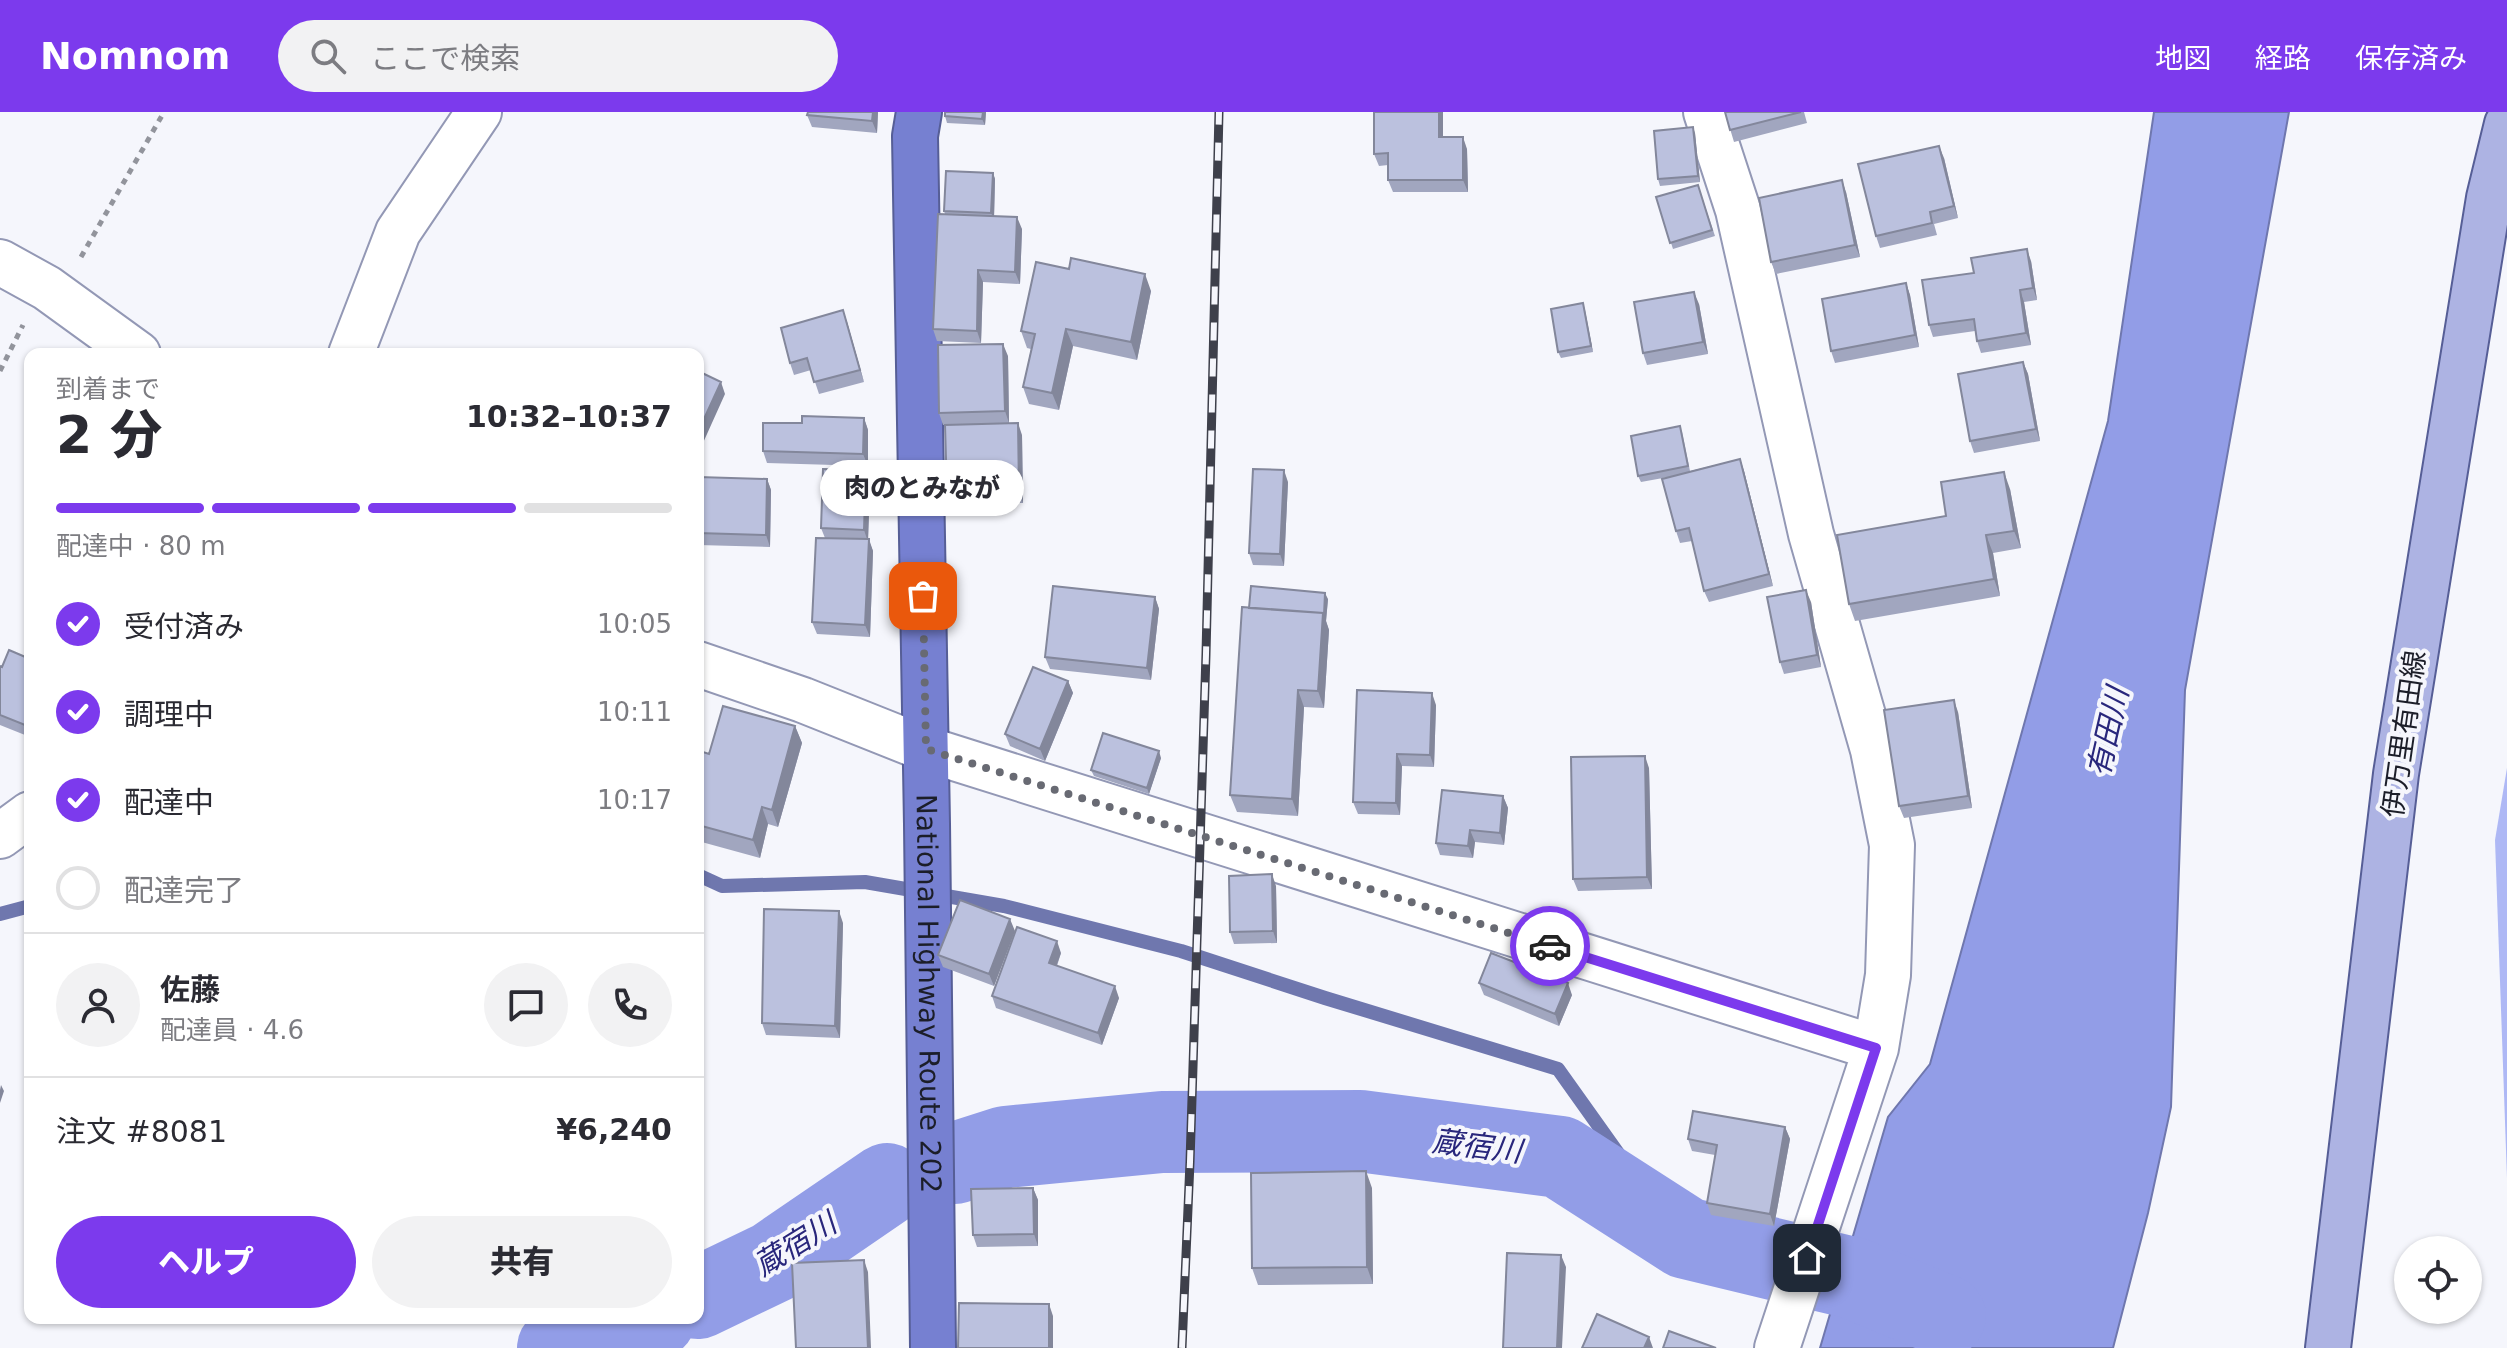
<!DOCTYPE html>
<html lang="ja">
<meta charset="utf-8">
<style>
:root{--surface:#fff;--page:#f2f2f3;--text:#2b2b33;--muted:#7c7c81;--line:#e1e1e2;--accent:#7c3aed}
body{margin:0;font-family:"DejaVu Sans","Noto Sans JP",sans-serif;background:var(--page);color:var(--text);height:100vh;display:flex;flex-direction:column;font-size:30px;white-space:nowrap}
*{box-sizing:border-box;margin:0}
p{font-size:26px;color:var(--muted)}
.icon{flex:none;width:44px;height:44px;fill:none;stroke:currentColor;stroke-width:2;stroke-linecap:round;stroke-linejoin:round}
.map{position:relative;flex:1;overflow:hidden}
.sheet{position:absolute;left:24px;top:236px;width:680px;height:976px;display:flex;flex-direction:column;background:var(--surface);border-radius:16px;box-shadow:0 2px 6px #0004}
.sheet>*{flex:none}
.tools{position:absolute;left:2394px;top:1124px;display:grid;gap:16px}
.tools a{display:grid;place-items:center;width:88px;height:88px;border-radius:50%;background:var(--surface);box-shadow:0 2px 6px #0004;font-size:40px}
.pin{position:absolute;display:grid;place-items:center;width:68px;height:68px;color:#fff;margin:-34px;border-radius:16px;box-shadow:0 4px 12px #0006}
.courier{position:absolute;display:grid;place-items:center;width:80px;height:80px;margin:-40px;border:6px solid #7c3aed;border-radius:50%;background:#fff;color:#222;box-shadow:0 2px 10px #0007}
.bubble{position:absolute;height:56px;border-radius:28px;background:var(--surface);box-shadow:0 2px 6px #0004;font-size:26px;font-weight:800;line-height:56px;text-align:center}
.headline em{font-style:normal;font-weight:800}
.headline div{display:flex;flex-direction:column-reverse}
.headline{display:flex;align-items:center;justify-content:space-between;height:136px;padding:0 32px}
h1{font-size:52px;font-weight:800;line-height:60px}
.bar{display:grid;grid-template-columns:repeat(4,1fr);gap:12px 8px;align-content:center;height:96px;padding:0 32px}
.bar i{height:10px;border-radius:6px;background:var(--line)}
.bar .selected{background:var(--accent)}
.bar p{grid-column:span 4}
.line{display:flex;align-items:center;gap:20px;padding:0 32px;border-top:2px solid var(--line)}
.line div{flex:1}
.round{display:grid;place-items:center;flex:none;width:84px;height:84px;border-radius:42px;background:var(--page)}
ol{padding:0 32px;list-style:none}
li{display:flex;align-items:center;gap:24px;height:88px}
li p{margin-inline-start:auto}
li .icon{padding:8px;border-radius:50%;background:var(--accent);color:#fff;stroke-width:4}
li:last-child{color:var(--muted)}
li i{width:44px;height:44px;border:4px solid var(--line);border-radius:50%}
.action{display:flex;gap:16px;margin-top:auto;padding:16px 32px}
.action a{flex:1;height:92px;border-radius:48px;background:var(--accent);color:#fff;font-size:32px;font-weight:800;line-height:92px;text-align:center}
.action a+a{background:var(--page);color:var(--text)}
header{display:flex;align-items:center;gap:48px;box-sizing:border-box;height:112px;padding:0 40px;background:var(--accent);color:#fff}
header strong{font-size:38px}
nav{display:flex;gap:44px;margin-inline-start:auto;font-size:28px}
.search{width:560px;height:72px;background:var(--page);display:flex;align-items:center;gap:20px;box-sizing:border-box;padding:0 28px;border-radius:44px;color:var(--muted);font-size:30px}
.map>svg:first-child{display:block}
.forest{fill:#aeb8f5}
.water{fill:#929de7;stroke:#6f77ae;stroke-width:2}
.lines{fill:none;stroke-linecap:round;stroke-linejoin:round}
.stream{stroke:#6f77ae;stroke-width:14}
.river{stroke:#929de7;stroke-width:82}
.minor-casing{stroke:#9398b5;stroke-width:48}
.major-casing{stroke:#565e96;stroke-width:48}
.highway-casing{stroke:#565e96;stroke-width:48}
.path{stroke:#92949c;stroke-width:5;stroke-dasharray:6 6;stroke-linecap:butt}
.minor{stroke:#fff;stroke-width:44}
.major{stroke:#adb3e3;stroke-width:44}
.highway{stroke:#7680d1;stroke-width:44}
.rail-casing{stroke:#3e404b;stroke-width:9}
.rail{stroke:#f5f6fc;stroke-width:6;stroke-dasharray:18;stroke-linecap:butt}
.wall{fill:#a1a6bf}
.shaded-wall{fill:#83879b}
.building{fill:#bbc1de;stroke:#83879b;stroke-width:2}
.done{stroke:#686a73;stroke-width:8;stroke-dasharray:0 14.4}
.route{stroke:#7c3aed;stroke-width:10}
.labels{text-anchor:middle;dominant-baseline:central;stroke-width:8;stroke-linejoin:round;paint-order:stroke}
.street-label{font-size:28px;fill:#1c1e29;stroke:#f5f6fc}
.water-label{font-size:30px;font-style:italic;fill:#29277c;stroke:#f5f6fc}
</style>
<header>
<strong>Nomnom</strong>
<div class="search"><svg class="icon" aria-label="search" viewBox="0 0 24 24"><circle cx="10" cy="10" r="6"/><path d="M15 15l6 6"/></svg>ここで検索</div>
<nav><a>地図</a><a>経路</a><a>保存済み</a></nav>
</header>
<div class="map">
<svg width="2507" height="1236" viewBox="0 0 2507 1236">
<rect width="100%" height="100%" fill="#f5f6fc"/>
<!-- forest -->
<path class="forest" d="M 2507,656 L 2507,1066 L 2495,728 Z"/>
<!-- water -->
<path class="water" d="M 2154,0 L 2289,0 L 2185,578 L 2171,995 L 2148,1101 L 2113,1236 L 1820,1236 L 1888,1005 L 1930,952 L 2108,309 Z"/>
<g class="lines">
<!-- stream -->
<path class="stream" d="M 698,763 L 722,774 L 865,770 L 1004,794 L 1181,839 L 1325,886 L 1558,957 L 1667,1110 L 1849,1153 L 1860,1146
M 0,802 L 30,794
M 635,1236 L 658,1206"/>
<!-- river -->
<path class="river" d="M 955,1051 L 1005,1035 L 1162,1020 L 1360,1019 L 1560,1045 L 1686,1126 L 1853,1166 L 1945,1204
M 698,1186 L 773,1150 L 887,1072
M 558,1236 L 655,1206"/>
<!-- minor casing -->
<g class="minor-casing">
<path id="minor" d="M 1706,0 L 1738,98 L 1811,422 L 1873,638 L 1892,733 L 1888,863 L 1876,936 L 1777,1236
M 0,150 L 47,176 L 138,242
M 351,242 L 398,120 L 479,0
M 698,552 L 803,588 L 926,637 L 1876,936
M 0,724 L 30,702"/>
</g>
<!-- major casing -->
<g class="major-casing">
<path id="major" d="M 2328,1236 L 2396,662 L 2489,86 L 2507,12"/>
</g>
<!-- highway casing -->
<g class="highway-casing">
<g id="highway">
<path id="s1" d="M 919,0 L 915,24 L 927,712 L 933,1236"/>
</g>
</g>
<!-- path -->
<path class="path" d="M 81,145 L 164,0
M 0,259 L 23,213"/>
<!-- minor -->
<use href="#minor" class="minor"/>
<!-- major -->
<use href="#major" class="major"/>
<!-- highway -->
<use href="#highway" class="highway"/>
<!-- rail casing -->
<g class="rail-casing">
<path id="rail" d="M 1182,1236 L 1190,1050 L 1206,542 L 1219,0"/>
</g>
<!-- rail -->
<use href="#rail" class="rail"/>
</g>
<!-- wall -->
<path class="wall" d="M 878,0 L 877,21 L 812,15 L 807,3 Z
M 986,0 L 985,13 L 947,11 L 945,4 Z
M 1443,0 L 1443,25 L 1467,37 L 1468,80 L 1393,80 L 1388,68 L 1388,53 L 1379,54 L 1374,42 Z
M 1725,0 L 1804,0 L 1807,11 L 1734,30 Z
M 1695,21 L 1700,70 L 1660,74 L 1658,67 Z
M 1944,46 L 1958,106 L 1934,112 L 1937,123 L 1880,136 L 1876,124 Z
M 993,61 L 995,67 L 994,104 L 1022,117 L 1020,172 L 983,170 L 981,231 L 937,229 L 933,217 L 945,102 L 944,99 Z
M 1698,73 L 1715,124 L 1673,137 L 1656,85 Z
M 1846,80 L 1860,145 L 1776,162 L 1771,150 Z
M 2031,149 L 2037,188 L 2024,190 L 2031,233 L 1981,241 L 1977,229 L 1975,219 L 1933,225 L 1929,213 L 1974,161 Z
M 1069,157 L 1151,179 L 1137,248 L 1073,234 L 1059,298 L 1029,292 L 1023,275 L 1031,237 L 1027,236 L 1021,219 Z
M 1906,171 L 1910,183 L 1919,235 L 1835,251 L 1831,239 Z
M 1583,191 L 1593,240 L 1561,246 L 1558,240 Z
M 1699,192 L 1708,242 L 1647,253 L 1643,241 Z
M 847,210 L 864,270 L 819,282 L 811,258 L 794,263 L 790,251 Z
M 1008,244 L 1009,311 L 943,313 L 939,301 Z
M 2023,250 L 2028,262 L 2040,329 L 1974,341 L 1970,329 Z
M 864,306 L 868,318 L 868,354 L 767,351 L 763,339 L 802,311 Z
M 1682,320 L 1690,359 L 1740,347 L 1744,359 L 1773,474 L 1709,490 L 1704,479 L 1692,429 L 1680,431 L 1676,419 L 1674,364 L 1641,370 L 1638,364 Z
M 1022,323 L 1023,391 L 951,392 L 947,380 Z
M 866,358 L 870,370 L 868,427 L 873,439 L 870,525 L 817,522 L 812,510 L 825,426 L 821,416 Z
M 698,365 L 767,367 L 771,378 L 770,435 L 698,433 Z
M 1288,370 L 1284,454 L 1253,453 L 1249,441 Z
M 2010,377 L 2021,436 L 1993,441 L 2000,484 L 1855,509 L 1849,492 L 1946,404 Z
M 1155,485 L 1159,497 L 1151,568 L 1050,557 L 1045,545 Z
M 1328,487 L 1326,509 L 1329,518 L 1324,596 L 1304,595 L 1298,704 L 1237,700 L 1230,683 L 1249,496 Z
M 1811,490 L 1821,555 L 1784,562 L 1780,550 Z
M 30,547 L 30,625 L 0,613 L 0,554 L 2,555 Z
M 1068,569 L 1073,581 L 1045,649 L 1010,634 L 1005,622 Z
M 1436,593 L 1434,655 L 1402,654 L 1400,703 L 1358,702 L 1353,690 Z
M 1958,600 L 1972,696 L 1904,706 L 1899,694 Z
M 795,614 L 802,631 L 778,715 L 768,712 L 760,746 L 698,729 L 698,646 Z
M 1161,646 L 1149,682 L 1094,664 L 1091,658 Z
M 1649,656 L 1652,777 L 1578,779 L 1573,767 Z
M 1503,684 L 1508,696 L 1504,733 L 1475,730 L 1473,746 L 1440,743 L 1436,731 Z
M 1276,774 L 1277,831 L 1234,832 L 1230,820 Z
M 843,811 L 840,926 L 766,923 L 762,911 Z
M 1015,819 L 994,874 L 943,855 L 938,843 Z
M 1061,841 L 1057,854 L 1119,886 L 1102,933 L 996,896 L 992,884 Z
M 1479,871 L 1572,883 L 1559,914 L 1484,883 Z
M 1785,1015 L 1790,1027 L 1774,1114 L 1711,1103 L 1707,1091 L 1715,1043 L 1692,1039 L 1688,1027 Z
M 1033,1076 L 1038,1088 L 1038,1134 L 977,1135 L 973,1123 Z
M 1372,1076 L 1373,1172 L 1258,1173 L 1252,1156 Z"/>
<!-- shaded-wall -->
<path class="shaded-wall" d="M 873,0 L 878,0 L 877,21 L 872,9 Z
M 983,0 L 986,0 L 985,13 L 982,7 Z
M 1439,0 L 1443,0 L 1443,37 L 1439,25 Z
M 1693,15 L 1695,21 L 1700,70 L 1698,64 Z
M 1463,25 L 1467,37 L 1468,80 L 1463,68 Z
M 1939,34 L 1944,46 L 1958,106 L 1954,94 Z
M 993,61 L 995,67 L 994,107 L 991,101 Z
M 1842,68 L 1846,80 L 1860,145 L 1855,133 Z
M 1017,105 L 1022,117 L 1020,172 L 1015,160 Z
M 2027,137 L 2031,149 L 2037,188 L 2033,176 Z
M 978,158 L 983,170 L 981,231 L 977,219 Z
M 1145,162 L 1151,179 L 1137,248 L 1131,230 Z
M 1906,171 L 1910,183 L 1919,235 L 1915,223 Z
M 2020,178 L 2024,190 L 2031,233 L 2026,221 Z
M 1694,180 L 1699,192 L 1708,242 L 1703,230 Z
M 1583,191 L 1585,198 L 1593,240 L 1591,234 Z
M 843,198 L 847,210 L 864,270 L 860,258 Z
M 1066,217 L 1073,234 L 1059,298 L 1052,281 Z
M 1003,232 L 1008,244 L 1009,311 L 1005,299 Z
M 2023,250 L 2028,262 L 2040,329 L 2036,317 Z
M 721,270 L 725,282 L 698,342 L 698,320 Z
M 864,306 L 868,318 L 868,354 L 863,342 Z
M 1018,311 L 1022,323 L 1023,391 L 1019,379 Z
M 1740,347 L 1744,359 L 1773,474 L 1769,462 Z
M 866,358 L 870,370 L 868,430 L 864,418 Z
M 1284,358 L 1288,370 L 1284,454 L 1280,442 Z
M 2004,360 L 2010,377 L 2021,436 L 2014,419 Z
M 767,367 L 771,378 L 770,435 L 766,423 Z
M 1986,423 L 1993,441 L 2000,484 L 1994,467 Z
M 869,427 L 873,439 L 870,525 L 865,513 Z
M 1806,478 L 1811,490 L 1821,555 L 1817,543 Z
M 1325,481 L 1328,487 L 1326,509 L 1329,518 L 1324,596 L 1318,579 L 1323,501 Z
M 1155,485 L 1159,497 L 1151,568 L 1147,556 Z
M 1068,569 L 1073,581 L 1045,649 L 1040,637 Z
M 1298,578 L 1304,595 L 1298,704 L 1292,687 Z
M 1432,581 L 1436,593 L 1434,655 L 1430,643 Z
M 1954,588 L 1958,600 L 1972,696 L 1968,684 Z
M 795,614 L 802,631 L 778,715 L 772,698 Z
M 1159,639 L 1161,646 L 1149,682 L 1147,676 Z
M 1397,642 L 1402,654 L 1400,703 L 1396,691 Z
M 1645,644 L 1649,656 L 1652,777 L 1647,765 Z
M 1503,684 L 1508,696 L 1504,733 L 1500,721 Z
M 762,695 L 768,712 L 760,746 L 753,728 Z
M 1470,718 L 1475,730 L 1473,746 L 1468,734 Z
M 1272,762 L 1276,774 L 1277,831 L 1273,819 Z
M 839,799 L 843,811 L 840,926 L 835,914 Z
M 1010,807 L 1015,819 L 994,874 L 989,862 Z
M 1057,829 L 1061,841 L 1053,863 L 1049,851 Z
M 1568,871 L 1572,883 L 1559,914 L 1555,902 Z
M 1115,874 L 1119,886 L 1102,933 L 1098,921 Z
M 1,973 L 4,979 L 0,991 L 0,978 Z
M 1785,1015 L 1790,1027 L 1774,1114 L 1770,1102 Z
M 1366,1059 L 1372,1076 L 1373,1172 L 1367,1155 Z
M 1033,1076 L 1038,1088 L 1038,1134 L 1034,1122 Z
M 1561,1143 L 1566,1155 L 1562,1236 L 1557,1236 Z
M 864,1148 L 868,1160 L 871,1236 L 868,1236 Z
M 1049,1192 L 1053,1204 L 1053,1236 L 1049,1236 Z
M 1649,1225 L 1653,1236 L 1644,1236 Z"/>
<!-- building -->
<path class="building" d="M 808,0 L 873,0 L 872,9 L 807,3 Z
M 945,0 L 983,0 L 982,7 L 945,4 Z
M 1374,0 L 1439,0 L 1439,25 L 1463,25 L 1463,68 L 1388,68 L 1388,41 L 1374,42 Z
M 1725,0 L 1801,0 L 1730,18 Z
M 1693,15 L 1698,64 L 1658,67 L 1654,19 Z
M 1939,34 L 1954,94 L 1930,100 L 1932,111 L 1876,124 L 1858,52 Z
M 946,59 L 993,61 L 991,101 L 944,99 Z
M 1842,68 L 1855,133 L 1771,150 L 1759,86 Z
M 1698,73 L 1712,118 L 1670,131 L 1656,85 Z
M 938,102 L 1017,105 L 1015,160 L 978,158 L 977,219 L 933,217 Z
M 2027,137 L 2033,176 L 2020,178 L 2026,221 L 1977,229 L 1974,207 L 1929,213 L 1922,168 L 1974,161 L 1971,146 Z
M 1071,146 L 1145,162 L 1131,230 L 1066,217 L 1052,281 L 1023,275 L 1035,222 L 1021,219 L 1036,150 L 1069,157 Z
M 1906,171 L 1915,223 L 1831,239 L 1822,187 Z
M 1694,180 L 1703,230 L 1643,241 L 1634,190 Z
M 1583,191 L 1591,234 L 1558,240 L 1551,197 Z
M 843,198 L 860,258 L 814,270 L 807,246 L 790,251 L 781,216 Z
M 1003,232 L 1005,299 L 939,301 L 938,233 Z
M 2023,250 L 2036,317 L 1970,329 L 1958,262 Z
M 698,259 L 721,270 L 698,320 Z
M 802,304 L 864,306 L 863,342 L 763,339 L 763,311 L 802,311 Z
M 1018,311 L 1019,379 L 947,380 L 945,313 Z
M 1680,314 L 1688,354 L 1638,364 L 1631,324 Z
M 1740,347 L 1769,462 L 1704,479 L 1689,416 L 1676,419 L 1662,367 Z
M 823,357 L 866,358 L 864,418 L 821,416 Z
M 1253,357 L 1284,358 L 1280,442 L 1249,441 Z
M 2004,360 L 2014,419 L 1986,423 L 1994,467 L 1849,492 L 1837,423 L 1946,404 L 1941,370 Z
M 698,365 L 767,367 L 766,423 L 698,421 Z
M 816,426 L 869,427 L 865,513 L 812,510 Z
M 1053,474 L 1155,485 L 1147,556 L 1045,545 Z
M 1251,474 L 1325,481 L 1324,503 L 1323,501 L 1249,496 Z
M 1806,478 L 1817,543 L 1780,550 L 1767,485 Z
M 1242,495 L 1323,501 L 1318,579 L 1298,578 L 1292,687 L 1230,683 Z
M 9,538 L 30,547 L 30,615 L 0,603 L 0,554 L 2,555 Z
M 1033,555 L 1068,569 L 1040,637 L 1005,622 Z
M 1357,578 L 1432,581 L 1430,643 L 1397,642 L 1396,691 L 1353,690 Z
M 1954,588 L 1968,684 L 1899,694 L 1884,598 Z
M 723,594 L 795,614 L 772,698 L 762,695 L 753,728 L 698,713 L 698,646 L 700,639 L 709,642 Z
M 1103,621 L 1159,639 L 1147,676 L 1091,658 Z
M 1645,644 L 1647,765 L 1573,767 L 1571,645 Z
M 1442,678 L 1503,684 L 1500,721 L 1470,718 L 1468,734 L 1436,731 Z
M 1272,762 L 1273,819 L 1230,820 L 1229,764 Z
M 960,788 L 1010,807 L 989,862 L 938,843 Z
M 764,797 L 839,799 L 835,914 L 762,911 Z
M 1017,815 L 1057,829 L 1049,851 L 1115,874 L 1098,921 L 992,884 Z
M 1491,841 L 1568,871 L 1555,902 L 1479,871 Z
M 1693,999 L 1785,1015 L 1770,1102 L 1707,1091 L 1717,1033 L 1688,1027 Z
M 1366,1059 L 1367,1155 L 1252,1156 L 1251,1061 Z
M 1033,1076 L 1034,1122 L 973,1123 L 971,1077 Z
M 1507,1141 L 1561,1143 L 1557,1236 L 1503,1236 Z
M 864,1148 L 868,1236 L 796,1236 L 792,1151 Z
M 959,1191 L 1049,1192 L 1049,1236 L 958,1236 Z
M 1597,1202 L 1649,1225 L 1644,1236 L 1582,1236 Z
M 1669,1219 L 1716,1236 L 1663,1236 Z"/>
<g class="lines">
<!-- done -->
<path class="done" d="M 923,484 L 926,637 L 1550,834"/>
<!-- route -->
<path class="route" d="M 1550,834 L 1876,936 L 1807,1146"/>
</g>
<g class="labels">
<!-- street labels -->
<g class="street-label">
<text transform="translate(2404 622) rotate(-82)">伊万里有田線</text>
<text stroke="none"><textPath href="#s1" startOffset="882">National Highway Route 202</textPath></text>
</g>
<!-- water labels -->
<g class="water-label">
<text transform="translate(2108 620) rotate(-77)">有田川</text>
<text transform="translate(1477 1034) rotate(7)">蔵宿川</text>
<text transform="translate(795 1132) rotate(-32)">蔵宿川</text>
</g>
</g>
</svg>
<div class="tools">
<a><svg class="icon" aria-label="locate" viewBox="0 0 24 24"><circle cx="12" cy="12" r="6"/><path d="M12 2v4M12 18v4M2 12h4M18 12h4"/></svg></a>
</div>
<div class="pin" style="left:923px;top:484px;background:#ea580c"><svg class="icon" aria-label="bag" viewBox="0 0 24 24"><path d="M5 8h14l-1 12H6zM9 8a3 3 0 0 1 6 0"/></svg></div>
<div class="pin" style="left:1807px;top:1146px;background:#1f2937"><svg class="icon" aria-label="home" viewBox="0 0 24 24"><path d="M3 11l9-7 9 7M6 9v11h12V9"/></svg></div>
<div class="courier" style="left:1550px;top:834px"><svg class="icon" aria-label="car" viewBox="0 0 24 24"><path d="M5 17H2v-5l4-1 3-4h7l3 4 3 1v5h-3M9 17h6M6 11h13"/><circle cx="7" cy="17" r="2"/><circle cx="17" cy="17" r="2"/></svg></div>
<div class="bubble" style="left:820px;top:348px;width:204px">肉のとみなが</div>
<section class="sheet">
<div class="headline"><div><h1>2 分</h1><p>到着まで</p></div><em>10:32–10:37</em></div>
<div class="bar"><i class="selected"></i><i class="selected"></i><i class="selected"></i><i></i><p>配達中 · 80 m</p></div>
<ol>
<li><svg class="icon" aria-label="check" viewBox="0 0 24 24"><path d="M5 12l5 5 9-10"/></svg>受付済み<p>10:05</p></li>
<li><svg class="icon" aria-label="check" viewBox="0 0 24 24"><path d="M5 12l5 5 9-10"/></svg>調理中<p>10:11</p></li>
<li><svg class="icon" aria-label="check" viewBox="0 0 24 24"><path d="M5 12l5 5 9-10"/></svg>配達中<p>10:17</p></li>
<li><i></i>配達完了</li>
</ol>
<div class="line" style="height:144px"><a class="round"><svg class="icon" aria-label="person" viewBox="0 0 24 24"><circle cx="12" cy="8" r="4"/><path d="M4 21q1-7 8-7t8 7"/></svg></a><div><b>佐藤</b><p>配達員 · 4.6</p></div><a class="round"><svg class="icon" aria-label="chat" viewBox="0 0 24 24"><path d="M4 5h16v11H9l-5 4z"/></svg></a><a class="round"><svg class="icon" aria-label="phone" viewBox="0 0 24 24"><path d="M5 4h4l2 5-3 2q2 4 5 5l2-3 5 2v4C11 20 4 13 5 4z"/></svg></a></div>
<div class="line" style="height:104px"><div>注文 #8081</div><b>¥6,240</b></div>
<div class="action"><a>ヘルプ</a><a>共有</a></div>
</section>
</div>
